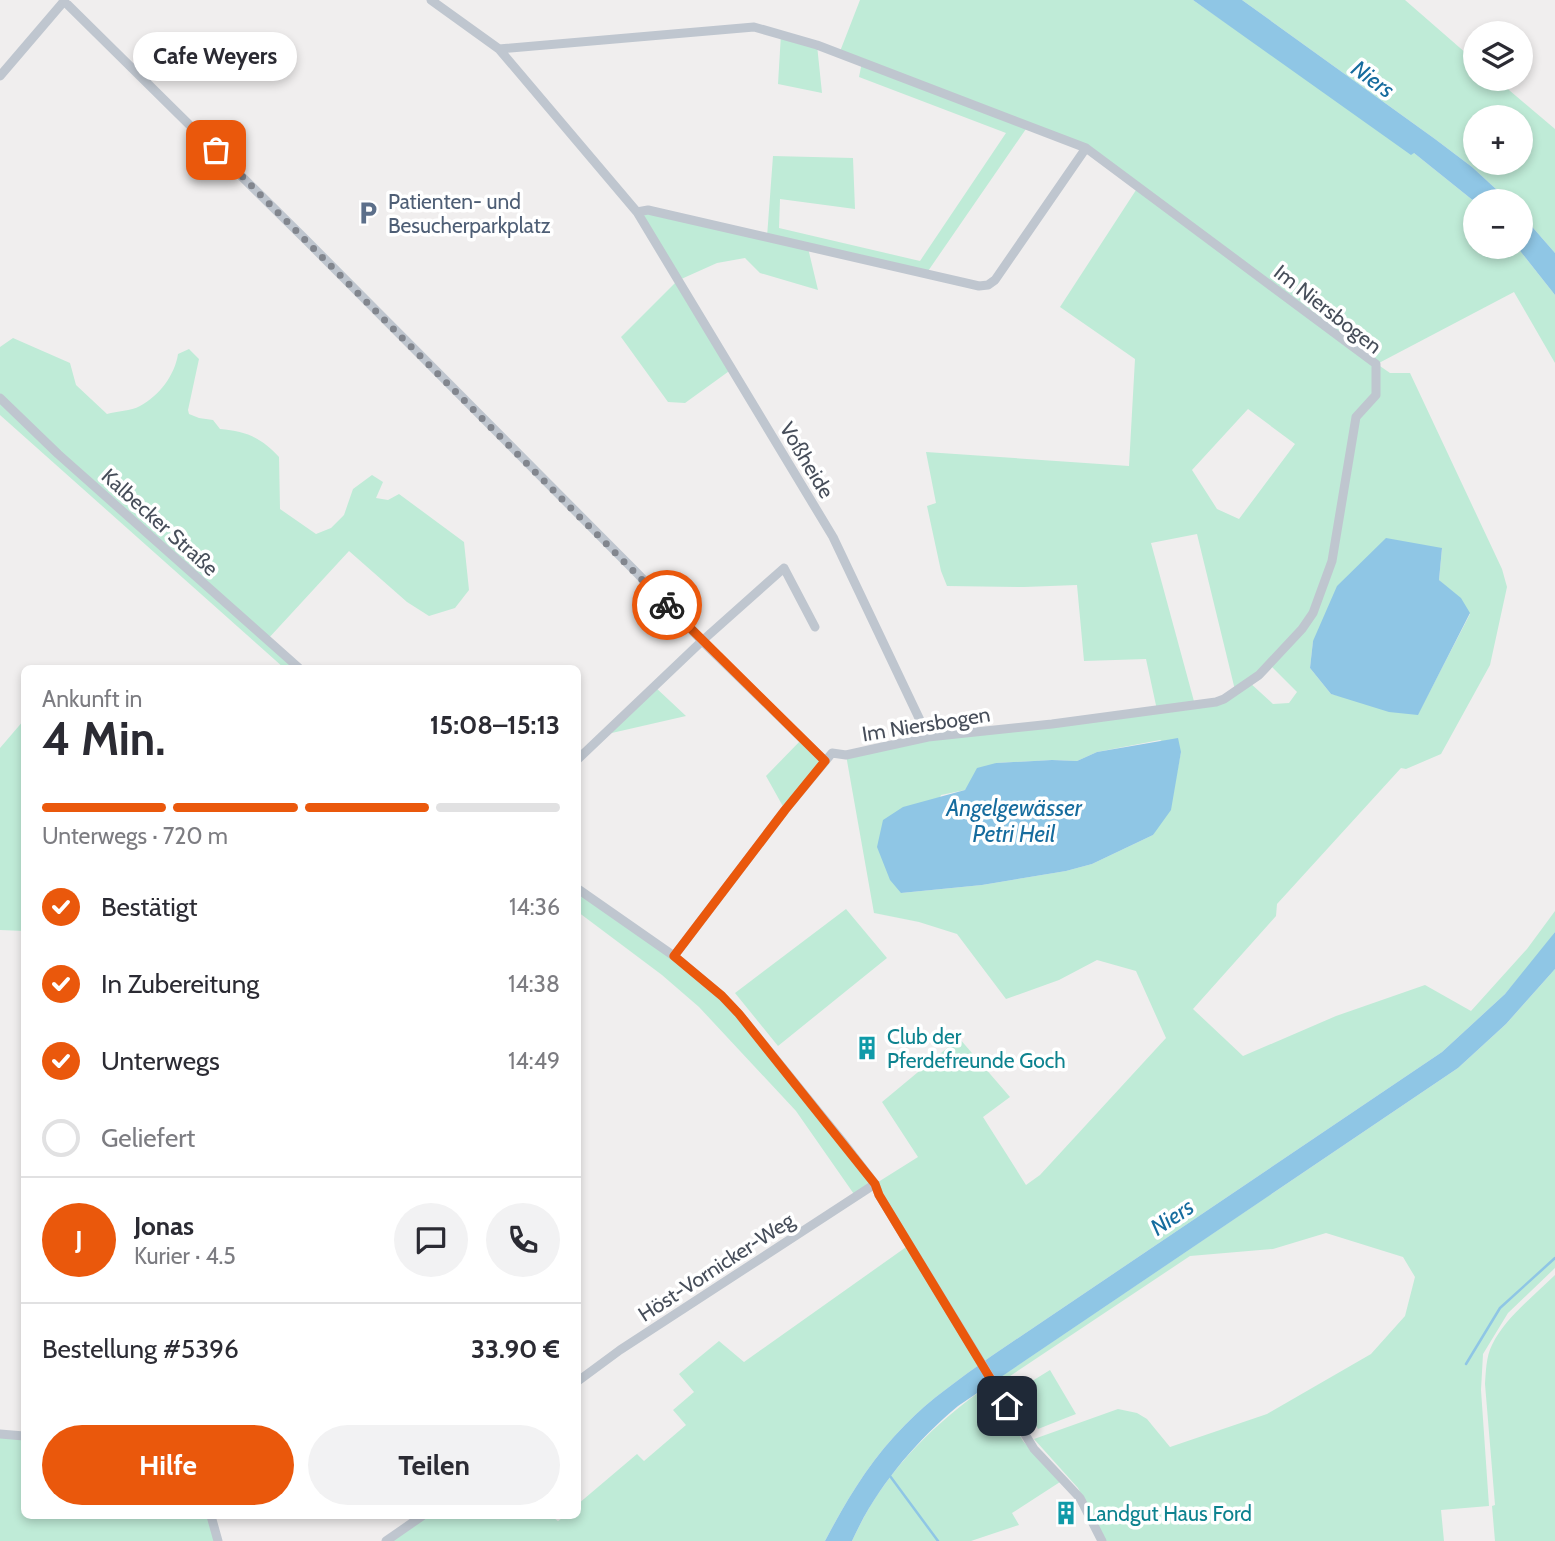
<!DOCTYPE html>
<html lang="de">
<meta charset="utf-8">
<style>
:root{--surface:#fff;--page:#f2f2f3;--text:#2b2b33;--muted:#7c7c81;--line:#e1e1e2;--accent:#ea580c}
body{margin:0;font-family:Cabin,sans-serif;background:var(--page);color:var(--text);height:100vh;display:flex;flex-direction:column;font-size:26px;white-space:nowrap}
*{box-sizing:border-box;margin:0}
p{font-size:23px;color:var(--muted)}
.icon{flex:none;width:38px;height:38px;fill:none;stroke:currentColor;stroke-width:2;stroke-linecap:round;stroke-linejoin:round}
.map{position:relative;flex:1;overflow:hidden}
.panel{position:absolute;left:21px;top:665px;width:560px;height:854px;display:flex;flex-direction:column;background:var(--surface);border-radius:10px;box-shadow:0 4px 10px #0003}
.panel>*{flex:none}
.controls{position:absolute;left:1463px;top:21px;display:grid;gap:14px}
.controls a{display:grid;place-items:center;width:70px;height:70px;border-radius:50%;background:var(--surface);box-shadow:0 4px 10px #0003;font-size:35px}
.pin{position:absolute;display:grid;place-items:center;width:60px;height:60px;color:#fff;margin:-30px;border-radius:14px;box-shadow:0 4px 10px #0006}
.courier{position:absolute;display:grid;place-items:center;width:70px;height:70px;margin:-35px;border:5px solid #ea580c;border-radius:50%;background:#fff;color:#222;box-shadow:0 2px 9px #0007}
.bubble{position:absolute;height:49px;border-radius:24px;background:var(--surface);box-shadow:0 4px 10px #0003;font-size:23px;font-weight:800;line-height:49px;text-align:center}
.overview em{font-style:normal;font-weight:800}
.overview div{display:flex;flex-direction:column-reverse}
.overview{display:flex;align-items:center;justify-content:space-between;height:119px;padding:0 21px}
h1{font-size:46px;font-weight:800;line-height:52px}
.bar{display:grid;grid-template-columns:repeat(4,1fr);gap:10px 7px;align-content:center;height:84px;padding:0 21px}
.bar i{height:9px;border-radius:5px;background:var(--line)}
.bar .current{background:var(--accent)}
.bar p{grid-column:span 4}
.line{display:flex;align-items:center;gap:18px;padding:0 21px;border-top:2px solid var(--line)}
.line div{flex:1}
.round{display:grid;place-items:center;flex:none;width:74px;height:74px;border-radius:37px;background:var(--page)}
ol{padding:0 21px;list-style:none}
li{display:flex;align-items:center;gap:21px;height:77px}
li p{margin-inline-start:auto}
li .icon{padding:7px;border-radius:50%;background:var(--accent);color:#fff;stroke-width:4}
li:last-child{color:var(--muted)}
li i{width:38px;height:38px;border:4px solid var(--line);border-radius:50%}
.primary-button{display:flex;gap:14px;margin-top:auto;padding:14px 21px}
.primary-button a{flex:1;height:80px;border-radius:42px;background:var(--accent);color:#fff;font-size:28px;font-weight:800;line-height:80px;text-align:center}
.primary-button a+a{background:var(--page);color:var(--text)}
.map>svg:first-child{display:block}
.green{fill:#bfebd7;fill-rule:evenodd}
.water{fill:#8fc6e5}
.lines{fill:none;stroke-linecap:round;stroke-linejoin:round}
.stream{stroke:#8fc6e5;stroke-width:2.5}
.street{stroke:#bfc6cf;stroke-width:9}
.done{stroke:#82868e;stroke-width:7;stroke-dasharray:0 12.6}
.route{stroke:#ea580c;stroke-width:9}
.labels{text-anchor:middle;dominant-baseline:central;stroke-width:7;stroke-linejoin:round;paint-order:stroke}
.service-label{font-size:21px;fill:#4e5e75;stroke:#fff;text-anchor:start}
.street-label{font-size:21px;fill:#474e5a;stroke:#fff}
.culture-label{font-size:21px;fill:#0d838f;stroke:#fff;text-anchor:start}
.water-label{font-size:23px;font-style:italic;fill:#166c9e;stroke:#fff}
</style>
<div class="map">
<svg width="1555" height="1541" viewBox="0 0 1555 1541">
<rect width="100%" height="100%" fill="#f0eeee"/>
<!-- green -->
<path class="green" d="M 860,0 L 1193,0 L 1414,153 L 1475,202 L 1475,247 L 1517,247 L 1555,295 L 1555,363 L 1514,292 L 1377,364 L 1390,373 L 1410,373 L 1502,569 L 1507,587 L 1490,665 L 1441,754 L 1406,769 L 1401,768 L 1277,904 L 1276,916 L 1193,1009 L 1243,1056 L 1336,1016 L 1425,985 L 1471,1011 L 1527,949 L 1555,911 L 1555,932 L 1535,959 L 1505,994 L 1442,1052 L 990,1357 C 961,1378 930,1399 905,1425 C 871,1459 847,1499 825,1541 L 386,1541 L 422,1516 L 551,1516 L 558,1521 L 565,1516 L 578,1516 L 578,1504 L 637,1454 L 644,1461 L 686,1425 L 673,1410 L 694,1392 L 679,1374 L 719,1341 L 744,1362 L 909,1245 L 875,1185 L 856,1197 L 796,1111 L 699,1007 L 662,975 L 578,912 L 578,901 L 584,894 L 722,996 L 875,1184 L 918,1157 L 882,1102 L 959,1038 L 1010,1097 L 983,1117 L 1026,1185 L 1040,1175 L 1166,1038 L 1136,971 L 1097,960 L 1059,980 L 1006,999 L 957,934 L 919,922 L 874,913 L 846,755 L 928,737 L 1157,710 L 1146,659 L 1084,661 L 1077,585 L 1024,587 L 947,586 L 941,571 L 927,506 L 936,503 L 926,452 L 1129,466 L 1135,359 L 1060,307 L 1138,187 L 1086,148 L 1028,126 L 926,274 L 808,248 L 818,290 L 760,273 L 745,258 L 717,263 L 679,280 L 732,369 L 685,403 L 668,402 L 621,337 L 678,280 L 637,212 L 767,237 L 773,156 L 853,158 L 855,209 L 780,199 L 779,228 L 920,261 L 1006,133 L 859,77 L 862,62 L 839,54 ZM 1248,409 L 1295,444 L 1239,519 L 1217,509 L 1192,470 ZM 1197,534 L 1235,690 L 1216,702 L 1195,705 L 1151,543 ZM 1442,548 L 1439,580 L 1470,614 L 1418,714 L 1331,694 L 1310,668 L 1313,641 ZM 1269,664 L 1297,692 L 1289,703 L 1273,704 L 1249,682 ZM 1160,740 L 1181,752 L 1172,797 L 1153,835 L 1092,864 L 1066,871 L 982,885 L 901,893 L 941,795 L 965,790 L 996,763 L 1052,760 L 1077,761 L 1097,752 Z
M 1242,0 L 1405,0 L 1475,61 L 1475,79 L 1496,79 L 1555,129 L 1555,253 L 1521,214 L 1521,201 L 1509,201 L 1472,167 L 1435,139 ZM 1475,117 L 1521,117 L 1521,163 L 1475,163 Z
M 781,34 L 817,45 L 822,93 L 778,84 Z
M 13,338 L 70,363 L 76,385 L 107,414 C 117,411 131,411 140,406 C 159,396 175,375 178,354 L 189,349 L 199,359 L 188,410 L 189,414 L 199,418 L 213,420 L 220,429 C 246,431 262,438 279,457 L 280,509 L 316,534 L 331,528 L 344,515 L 353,489 L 372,475 L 383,482 L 376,498 L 388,500 L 399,494 L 464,542 L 469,590 L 455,608 L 429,616 L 407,602 L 349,551 L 267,640 L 299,668 L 284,668 L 0,415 L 0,347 Z
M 654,686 L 686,716 L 603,735 Z
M 24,720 L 24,931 L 0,930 L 0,748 Z
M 802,739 L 825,761 L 785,810 L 766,776 Z
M 846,909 L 887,958 L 778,1046 L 735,993 Z
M 1555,969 L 1555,1268 L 1508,1313 L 1483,1354 L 1481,1390 L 1489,1506 L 1441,1510 L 1444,1541 L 1106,1541 L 1078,1488 L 1034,1439 L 1118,1409 L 1137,1413 L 1147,1419 L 1170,1447 L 1267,1414 L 1371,1354 L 1405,1316 L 1415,1277 L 1403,1257 L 1326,1233 L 1273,1249 L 1190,1256 L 1004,1380 L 1003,1390 L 996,1380 L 1458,1068 L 1506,1024 Z
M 1555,1275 L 1555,1541 L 1495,1541 L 1492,1506 L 1495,1505 L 1485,1384 C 1486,1371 1486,1357 1492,1345 C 1505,1318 1534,1296 1555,1275 Z
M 1050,1370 L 1076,1414 L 1038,1429 L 1016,1391 Z
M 990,1384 L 994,1395 L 986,1394 L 996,1412 L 1003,1409 L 1023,1441 L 1060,1482 L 1012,1513 L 1019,1525 L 971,1541 L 852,1541 C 883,1473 930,1427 990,1384 Z
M 0,1434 L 24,1436 L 24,1516 L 211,1516 L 218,1541 L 0,1541 Z"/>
<!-- water -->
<path class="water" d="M 1193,0 L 1242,0 L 1435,139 L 1472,167 L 1509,201 L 1475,202 L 1414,153 L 1411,155 Z
M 1521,214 L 1555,253 L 1555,295 L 1517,247 L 1521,247 Z
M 1386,538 L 1442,548 L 1439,580 L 1461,598 L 1470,613 L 1418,715 L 1389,712 L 1331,694 L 1310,668 L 1313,641 L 1337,586 Z
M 1178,738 L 1181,752 L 1171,810 L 1153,835 L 1092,864 L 1066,871 L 982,885 L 901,893 L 890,880 L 877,847 L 883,820 L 903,807 L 965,790 L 977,768 L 996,763 L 1052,760 L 1077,761 L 1097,752 Z
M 1555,932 L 1555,969 L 1506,1024 L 1458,1068 L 958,1406 C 914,1443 876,1488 852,1541 L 825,1541 C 847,1499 871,1459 905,1425 C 930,1399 961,1378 990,1357 L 1442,1052 L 1505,994 Z"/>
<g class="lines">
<!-- stream -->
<path class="stream" d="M 1466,1364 L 1500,1308 L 1555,1258
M 890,1476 L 938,1541"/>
<!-- street -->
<path class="street" d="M 63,0 L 305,239 L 637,573 L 702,641 L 825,761
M 431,0 L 499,49 L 637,212 L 833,537 L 928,737
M 499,49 L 754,27 L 817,45 L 1086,148 L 1376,364 L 1376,395 L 1356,417 L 1332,561 L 1313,613 L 1302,629 L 1259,675 L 1224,699 L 1216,702 L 1052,724 L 928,737 L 846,755 L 832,753 L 785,810 L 674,956
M 0,76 L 65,0
M 637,212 L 648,210 L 979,286 L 988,285 L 995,280 L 1086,148
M 0,398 L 58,454 L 299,668
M 578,759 L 702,641 L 784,568 L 815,627
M 578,889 L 674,956 L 722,996 L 739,1014 L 842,1141 L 875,1184 L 879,1195 L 1034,1449 L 1080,1498 L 1102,1541
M 578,1381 L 620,1350 L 875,1184
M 0,1434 L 24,1436
M 211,1516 L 218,1541
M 386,1541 L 422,1516"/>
</g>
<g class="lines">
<!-- done -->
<path class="done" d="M 216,150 L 667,605"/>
<!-- route -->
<path class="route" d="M 667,605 L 825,761 L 785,810 L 674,956 L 722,996 L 739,1014 L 875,1184 L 879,1195 L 1007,1406"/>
</g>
<!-- icons -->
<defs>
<g id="parking-bare" transform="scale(1.89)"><path d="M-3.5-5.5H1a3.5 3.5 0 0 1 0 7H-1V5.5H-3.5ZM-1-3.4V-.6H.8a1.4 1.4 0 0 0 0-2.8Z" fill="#5c6f8a" stroke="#fff" stroke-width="2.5" paint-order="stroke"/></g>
<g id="building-bare" transform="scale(1.89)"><path d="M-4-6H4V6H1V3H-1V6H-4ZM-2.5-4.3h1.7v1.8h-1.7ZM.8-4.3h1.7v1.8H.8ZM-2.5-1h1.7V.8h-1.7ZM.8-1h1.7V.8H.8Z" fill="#0f9aa8" stroke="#fff" stroke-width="2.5" paint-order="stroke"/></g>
</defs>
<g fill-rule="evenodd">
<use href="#parking-bare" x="368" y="213"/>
<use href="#building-bare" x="867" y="1048"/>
<use href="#building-bare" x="1066" y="1513"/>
</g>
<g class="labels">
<!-- service labels -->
<g class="service-label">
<text x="388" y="201">Patienten- und<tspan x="388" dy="24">Besucherparkplatz</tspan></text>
</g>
<!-- street labels -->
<g class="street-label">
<text transform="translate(1328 309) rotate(38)">Im Niersbogen</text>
<text transform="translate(807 460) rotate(59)">Voßheide</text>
<text transform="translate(160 522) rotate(42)">Kalbecker Straße</text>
<text transform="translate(926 724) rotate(-9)">Im Niersbogen</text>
<text transform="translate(716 1267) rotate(-33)">Höst-Vornicker-Weg</text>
</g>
<!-- culture labels -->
<g class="culture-label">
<text x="887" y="1036">Club der<tspan x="887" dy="24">Pferdefreunde Goch</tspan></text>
<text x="1086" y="1513">Landgut Haus Ford</text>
</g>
<!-- water labels -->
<g class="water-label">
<text transform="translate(1373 79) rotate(36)">Niers</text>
<text x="1014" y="808">Angelgewässer<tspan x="1014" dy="26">Petri Heil</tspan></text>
<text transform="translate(1172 1217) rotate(-34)">Niers</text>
</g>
</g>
</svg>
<div class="controls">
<a><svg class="icon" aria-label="layers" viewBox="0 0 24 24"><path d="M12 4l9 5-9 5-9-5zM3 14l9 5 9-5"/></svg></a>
<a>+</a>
<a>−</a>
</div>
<div class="pin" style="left:216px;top:150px;background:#ea580c"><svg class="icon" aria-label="bag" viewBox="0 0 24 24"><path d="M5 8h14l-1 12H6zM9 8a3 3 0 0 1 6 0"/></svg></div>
<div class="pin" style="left:1007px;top:1406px;background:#1f2937"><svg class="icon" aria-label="home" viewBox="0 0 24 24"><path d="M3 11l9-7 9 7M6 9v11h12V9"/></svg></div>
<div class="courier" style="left:667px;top:605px"><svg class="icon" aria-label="bike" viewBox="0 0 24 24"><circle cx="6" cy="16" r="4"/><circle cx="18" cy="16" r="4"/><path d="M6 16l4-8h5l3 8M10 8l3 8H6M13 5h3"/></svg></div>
<div class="bubble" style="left:133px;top:32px;width:164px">Cafe Weyers</div>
<section class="panel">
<div class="overview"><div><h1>4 Min.</h1><p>Ankunft in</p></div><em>15:08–15:13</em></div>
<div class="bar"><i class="current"></i><i class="current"></i><i class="current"></i><i></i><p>Unterwegs · 720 m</p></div>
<ol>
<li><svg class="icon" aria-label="check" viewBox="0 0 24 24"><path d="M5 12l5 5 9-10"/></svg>Bestätigt<p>14:36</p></li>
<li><svg class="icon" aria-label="check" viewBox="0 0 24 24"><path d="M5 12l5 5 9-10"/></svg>In Zubereitung<p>14:38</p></li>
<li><svg class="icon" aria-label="check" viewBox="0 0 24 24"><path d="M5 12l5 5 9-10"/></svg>Unterwegs<p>14:49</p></li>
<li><i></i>Geliefert</li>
</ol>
<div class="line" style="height:126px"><b class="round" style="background:var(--accent);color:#fff">J</b><div><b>Jonas</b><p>Kurier · 4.5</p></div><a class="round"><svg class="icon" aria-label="chat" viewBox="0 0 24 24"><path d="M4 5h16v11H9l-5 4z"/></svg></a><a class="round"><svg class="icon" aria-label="phone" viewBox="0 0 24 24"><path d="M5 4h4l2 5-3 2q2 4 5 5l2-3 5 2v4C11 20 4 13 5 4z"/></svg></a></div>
<div class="line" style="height:91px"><div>Bestellung #5396</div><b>33.90 €</b></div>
<div class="primary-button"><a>Hilfe</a><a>Teilen</a></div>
</section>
</div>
